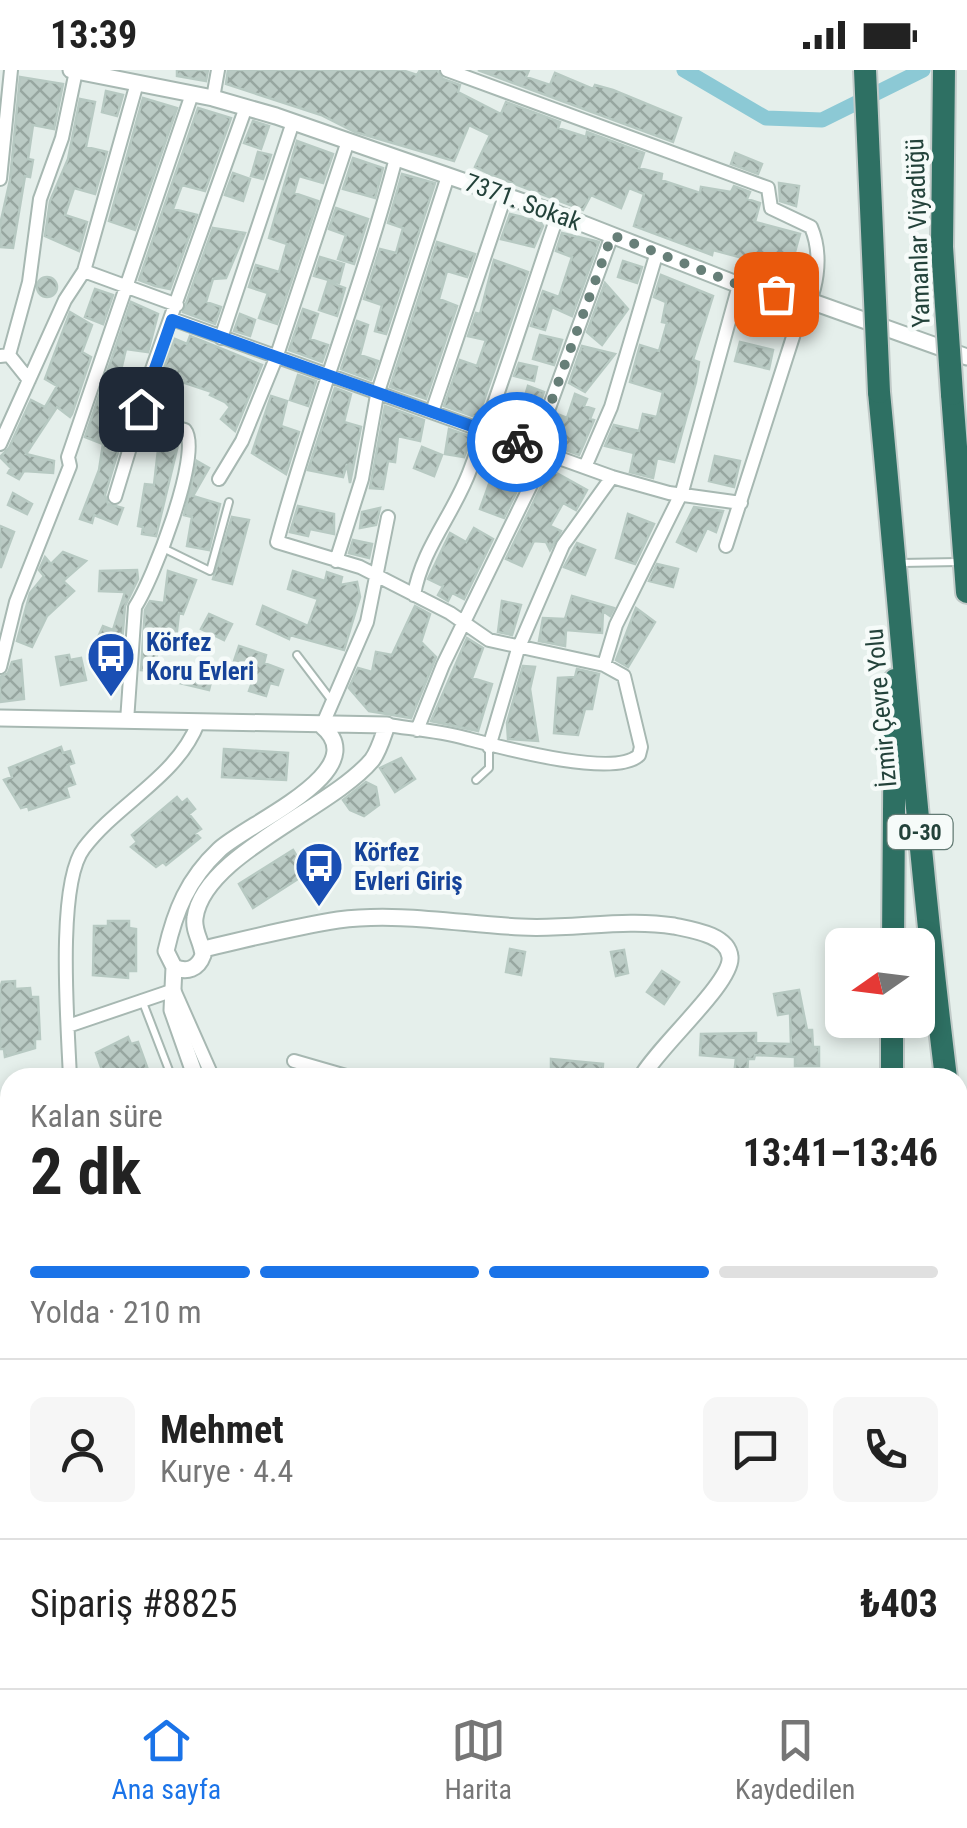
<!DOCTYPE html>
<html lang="tr">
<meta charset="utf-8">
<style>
:root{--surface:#fff;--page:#f6f6f6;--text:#222;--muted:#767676;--line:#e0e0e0;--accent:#1a73e8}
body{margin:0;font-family:"Roboto Condensed",sans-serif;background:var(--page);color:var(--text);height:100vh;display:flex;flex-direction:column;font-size:38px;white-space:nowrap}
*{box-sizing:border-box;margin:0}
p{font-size:32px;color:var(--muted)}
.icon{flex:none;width:55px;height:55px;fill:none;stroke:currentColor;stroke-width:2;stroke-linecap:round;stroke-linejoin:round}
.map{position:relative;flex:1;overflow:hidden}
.drawer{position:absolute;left:0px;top:998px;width:968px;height:622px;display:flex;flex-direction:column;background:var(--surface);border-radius:30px 30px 0 0;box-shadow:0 5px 15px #0003}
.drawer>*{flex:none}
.needle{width:65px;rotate:256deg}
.buttons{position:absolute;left:825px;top:858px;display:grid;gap:20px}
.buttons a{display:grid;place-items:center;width:110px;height:110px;border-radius:15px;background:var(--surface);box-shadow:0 5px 15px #0003;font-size:50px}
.pin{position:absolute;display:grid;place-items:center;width:85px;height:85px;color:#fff;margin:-42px;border-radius:20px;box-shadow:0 5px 15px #0006}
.courier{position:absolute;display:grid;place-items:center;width:100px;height:100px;margin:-50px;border:8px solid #1a73e8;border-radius:50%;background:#fff;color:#222;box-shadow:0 2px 12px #0007}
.overview em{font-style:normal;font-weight:700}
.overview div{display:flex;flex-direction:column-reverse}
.overview{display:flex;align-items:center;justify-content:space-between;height:170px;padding:0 30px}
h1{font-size:65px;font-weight:700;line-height:75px}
.bar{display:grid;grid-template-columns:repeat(4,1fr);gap:15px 10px;align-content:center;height:120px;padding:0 30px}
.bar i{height:12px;border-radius:8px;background:var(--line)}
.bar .active{background:var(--accent)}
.bar p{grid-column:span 4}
.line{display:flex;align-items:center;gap:25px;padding:0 30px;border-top:2px solid var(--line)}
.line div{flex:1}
.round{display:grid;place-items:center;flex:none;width:105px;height:105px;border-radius:15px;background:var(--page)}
.status{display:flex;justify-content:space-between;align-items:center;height:70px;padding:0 50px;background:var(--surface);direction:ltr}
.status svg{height:28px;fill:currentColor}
.dock{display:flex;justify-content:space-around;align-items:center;height:140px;border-top:2px solid var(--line);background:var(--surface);font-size:28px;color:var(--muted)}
.dock a{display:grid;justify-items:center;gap:5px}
.dock .active{color:var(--accent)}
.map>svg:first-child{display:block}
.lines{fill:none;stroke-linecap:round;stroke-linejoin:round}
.canal{stroke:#8cc9d5;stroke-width:15}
.building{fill:url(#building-cross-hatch);stroke:#b7c9c2;stroke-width:2.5}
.service-casing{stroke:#a7b8b2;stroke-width:10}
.minor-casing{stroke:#a7b8b2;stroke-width:16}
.tertiary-casing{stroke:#a7b8b2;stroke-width:19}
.motorway-casing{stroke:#c1cac8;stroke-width:26}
.service{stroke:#fff;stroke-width:6}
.minor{stroke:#fff;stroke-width:12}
.tertiary{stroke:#fff;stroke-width:15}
.motorway{stroke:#2e7063;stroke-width:22}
.motorway-bridge-casing{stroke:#c1cac8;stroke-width:26;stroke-linecap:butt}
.motorway-bridge{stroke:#2e7063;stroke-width:22}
.done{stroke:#677f78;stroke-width:10;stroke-dasharray:0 18}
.route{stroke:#1a73e8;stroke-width:12}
.labels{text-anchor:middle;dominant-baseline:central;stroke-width:9;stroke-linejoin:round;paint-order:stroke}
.shield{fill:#f6fbf9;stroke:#627a73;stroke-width:2.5}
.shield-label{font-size:22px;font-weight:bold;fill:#23423a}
.street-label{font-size:25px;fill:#23423a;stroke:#f6fbf9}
.transit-label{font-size:25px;font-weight:bold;fill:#164399;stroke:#f6fbf9;text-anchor:start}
</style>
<div class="status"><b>13:39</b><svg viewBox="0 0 49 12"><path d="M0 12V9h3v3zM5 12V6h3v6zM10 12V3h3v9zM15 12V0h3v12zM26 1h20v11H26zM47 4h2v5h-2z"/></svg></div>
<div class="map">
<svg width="967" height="1618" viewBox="0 0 967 1618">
<defs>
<pattern id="building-cross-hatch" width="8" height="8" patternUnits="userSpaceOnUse" patternTransform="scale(2.5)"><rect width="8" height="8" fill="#bacac4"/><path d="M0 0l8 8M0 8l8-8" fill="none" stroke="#97a6a0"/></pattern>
</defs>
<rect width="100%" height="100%" fill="#e5efeb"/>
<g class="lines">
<!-- canal -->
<path class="canal" d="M 684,0 L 766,48 L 822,50 L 923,0"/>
</g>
<!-- building -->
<path class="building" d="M 177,0 L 208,0 L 206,11 L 177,6 Z
M 228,0 L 402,0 L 417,5 L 420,0 L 437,0 L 443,9 L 460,15 L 458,22 L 501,44 L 506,32 L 560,52 L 558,58 L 586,67 L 587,62 L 644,83 L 639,98 L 662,104 L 661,110 L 700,123 L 701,117 L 731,122 L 734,116 L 750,122 L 747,129 L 760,133 L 755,152 L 800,164 L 788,207 L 748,196 L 750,190 L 713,180 L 712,185 L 634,156 L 644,124 L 629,118 L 621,138 L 591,125 L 583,140 L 494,106 L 475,97 L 490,65 L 469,55 L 454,91 L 355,62 L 321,45 L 226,14 Z
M 478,0 L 529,0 L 526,7 L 550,15 L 555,3 L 593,19 L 595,15 L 613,20 L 681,48 L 673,72 Z
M 20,7 L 63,14 L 54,59 L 33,55 L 28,89 L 33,90 L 30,107 L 25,106 L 13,178 L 0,177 L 0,155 L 10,110 Z
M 106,21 L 123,25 L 117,46 L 102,42 Z
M 143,28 L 177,38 L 135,160 L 109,151 Z
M 80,29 L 95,32 L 86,77 L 107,82 L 95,124 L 74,118 L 65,145 L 87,152 L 79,181 L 45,166 L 50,131 L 68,89 Z
M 198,38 L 231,48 L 205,121 L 182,115 L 173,139 L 197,145 L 170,219 L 155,216 L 139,210 Z
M 253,51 L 269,56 L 261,79 L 244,73 Z
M 297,71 L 333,84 L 323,113 L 299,106 L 294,123 L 318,131 L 277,254 L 259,248 L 268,223 L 249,217 L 256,195 L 279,202 L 287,174 L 269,168 Z
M 258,82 L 271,85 L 263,109 L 251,106 Z
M 735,83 L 762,94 L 758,104 L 731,94 Z
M 353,88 L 383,98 L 375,128 L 343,119 Z
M 233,103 L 250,109 L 243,131 L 225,125 Z
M 402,104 L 435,113 L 386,264 L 375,261 L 382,235 L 364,229 L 380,179 L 396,183 L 403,158 L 388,153 Z
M 779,113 L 799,116 L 796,136 L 780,131 Z
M 336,138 L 368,149 L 354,194 L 338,189 L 346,165 L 329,159 Z
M 510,144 L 540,151 L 543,156 L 534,177 L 501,169 Z
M 213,158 L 245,163 L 226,208 L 213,209 L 206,232 L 221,237 L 215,254 L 183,242 Z
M 562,163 L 599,172 L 572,246 L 552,237 L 545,260 L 531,256 L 543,221 L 559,227 L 572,187 L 556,181 Z
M 437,172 L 475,184 L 467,207 L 447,201 L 439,229 L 457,236 L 426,329 L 390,317 Z
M 320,187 L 344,194 L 339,213 L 314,206 Z
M 494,190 L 528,202 L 478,348 L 444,336 L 460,290 L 477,296 L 486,270 L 468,266 L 476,243 L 480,244 Z
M 623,191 L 642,197 L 637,213 L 618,207 Z
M 661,205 L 713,226 L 693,290 L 699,292 L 696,312 L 674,392 L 657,388 L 653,408 L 630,402 L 634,383 L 605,376 L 614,355 L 639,361 L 643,344 L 657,347 L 663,322 L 630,312 L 640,275 L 659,281 L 667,253 L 662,252 L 666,232 L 654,227 Z
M37 217a10 10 0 1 1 20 0a10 10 0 1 1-20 0Z
M 328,212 L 345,218 L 337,246 L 319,240 Z
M 605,213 L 628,239 L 602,275 L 587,262 Z
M 95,219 L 113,225 L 103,254 L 85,247 Z
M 131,232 L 158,244 L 148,282 L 126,279 L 121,300 L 140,304 L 118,360 L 124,362 L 105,425 L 108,434 L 123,438 L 117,454 L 94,445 L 92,453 L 80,449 L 99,400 L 103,374 L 85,367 Z
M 303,239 L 318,244 L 310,269 L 328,275 L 322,292 L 289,280 Z
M 70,242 L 92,255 L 82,282 L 91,287 L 72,344 L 70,347 L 57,337 L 26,384 L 54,391 L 53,403 L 24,401 L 19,409 L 8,403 L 11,398 L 0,387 L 9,378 L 31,330 L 45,337 L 57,316 L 45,309 Z
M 240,244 L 255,250 L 250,266 L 234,261 Z
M 357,251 L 368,255 L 360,285 L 378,291 L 371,310 L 341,299 Z
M 540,265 L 562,270 L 554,295 L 533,289 Z
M 190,266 L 262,295 L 235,361 L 221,349 L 230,337 L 225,332 L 210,325 L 212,322 L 176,310 L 168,337 L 151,333 L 175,269 L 187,274 Z
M 740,272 L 773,280 L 769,299 L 735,291 Z
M 582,276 L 615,284 L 585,322 L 569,313 Z
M 519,293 L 537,297 L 534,311 L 514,306 Z
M 298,305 L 316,311 L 308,336 L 290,330 Z
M 528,316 L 544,322 L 528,366 L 497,355 L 505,332 L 521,339 Z
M 335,318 L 351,324 L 344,352 L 361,357 L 350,413 L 347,394 L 343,407 L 308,400 Z
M 575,324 L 587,329 L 584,336 L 594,339 L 590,349 L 594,350 L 579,385 L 547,373 L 557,344 L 567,348 Z
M 271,326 L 287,331 L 281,356 L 299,362 L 286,404 L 252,383 Z
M 385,336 L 424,350 L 420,371 L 398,366 L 395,392 L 388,391 L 383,419 L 370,418 Z
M 449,359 L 472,367 L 464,387 L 445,384 Z
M 159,371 L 178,375 L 156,466 L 142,464 L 143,457 L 138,456 L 145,414 L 154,415 Z
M 422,377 L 442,385 L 434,406 L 414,398 Z
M 502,378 L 532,389 L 504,448 L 480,439 Z
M 715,386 L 740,391 L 734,417 L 709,411 Z
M 197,391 L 209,398 L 193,426 L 220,434 L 209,480 L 187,476 L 192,447 L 184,445 Z
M 551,396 L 553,401 L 587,420 L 576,440 L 563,433 L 550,456 L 561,461 L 550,480 L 546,472 L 534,471 L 522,496 L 506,489 Z
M 13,423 L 32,434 L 27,444 L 8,435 Z
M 298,436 L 334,444 L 334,464 L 310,459 L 308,466 L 290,462 Z
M 694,437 L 723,441 L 716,462 L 707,458 L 696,481 L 677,472 Z
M 380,438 L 376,455 L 360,458 L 362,442 Z
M 628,444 L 654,454 L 635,494 L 616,488 Z
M 232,447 L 249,450 L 232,514 L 213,509 Z
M 0,456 L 14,462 L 1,497 L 0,497 Z
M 474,458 L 493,469 L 464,529 L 452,523 L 448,531 L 438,525 L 443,516 L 428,509 L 450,463 L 466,472 Z
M 353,470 L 372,474 L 369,488 L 349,483 Z
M 577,473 L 595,480 L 585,505 L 564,497 Z
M 63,482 L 86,491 L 63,511 L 74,521 L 47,546 L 32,577 L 17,571 L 30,523 L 44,506 L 39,500 L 45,487 L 51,494 Z
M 657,494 L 678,499 L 673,517 L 649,511 Z
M 137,500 L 138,509 L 125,536 L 122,572 L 118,572 L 112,585 L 94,576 L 103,556 L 113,560 L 125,522 L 99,521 L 100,501 Z
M 168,501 L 196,510 L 183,544 L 179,543 L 175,578 L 158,577 L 155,601 L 141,600 L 145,540 L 150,531 L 164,533 Z
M 293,501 L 325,511 L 327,502 L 342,507 L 340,515 L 357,512 L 360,527 L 344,580 L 290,565 L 289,569 L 257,554 L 263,536 L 308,556 L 318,529 L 288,519 Z
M 572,526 L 614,538 L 610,546 L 603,541 L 602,563 L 566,560 L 565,576 L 539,571 L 543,548 L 565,549 Z
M 502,531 L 521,535 L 512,565 L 498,562 Z
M 415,536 L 430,544 L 421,572 L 436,587 L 411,648 L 369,641 L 349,618 L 358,598 L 372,602 L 376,582 L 392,585 Z
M 636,538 L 655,552 L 628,597 L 616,590 Z
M 209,544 L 232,554 L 224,570 L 201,559 Z
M 467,568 L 483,578 L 472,608 L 492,614 L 478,661 L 431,651 Z
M 239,576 L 266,585 L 264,593 L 283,600 L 278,615 L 270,613 L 266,626 L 249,621 L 253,610 L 230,603 Z
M 69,585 L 70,590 L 81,588 L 86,610 L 61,615 L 56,587 Z
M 21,590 L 24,629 L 0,632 L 0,607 L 8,603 L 12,592 Z
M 523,596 L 535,597 L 530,619 L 538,671 L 508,669 L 507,653 Z
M 185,597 L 213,604 L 209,620 L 180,613 Z
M 577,599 L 599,604 L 592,639 L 585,639 L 578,665 L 554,663 L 558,608 L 575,607 Z
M 61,677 L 63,683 L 70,681 L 74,693 L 68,695 L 75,714 L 66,717 L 69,727 L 29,740 L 28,736 L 21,738 L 4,710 L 12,707 L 9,698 Z
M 224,679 L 288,683 L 286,710 L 222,707 Z
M 401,688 L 415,709 L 395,722 L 380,698 Z
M 366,712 L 376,717 L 379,735 L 364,746 L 350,740 L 343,730 Z
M 177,727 L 182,733 L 187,729 L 195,739 L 189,744 L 201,759 L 195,763 L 200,768 L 166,795 L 163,792 L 156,797 L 131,777 L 137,772 L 132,765 Z
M 293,780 L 307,803 L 253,838 L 239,814 Z
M 108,851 L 129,851 L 129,858 L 136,859 L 136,901 L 128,901 L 128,908 L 93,905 L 94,856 L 108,856 Z
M 510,879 L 525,882 L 521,905 L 506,902 Z
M 624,880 L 628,903 L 616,906 L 611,882 Z
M 662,901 L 679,912 L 664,934 L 647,922 Z
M 15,911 L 15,919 L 30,918 L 31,927 L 38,927 L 40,969 L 35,969 L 35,978 L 5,987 L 4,979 L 0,979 L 0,919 L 2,912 Z
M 799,920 L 807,960 L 812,960 L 813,977 L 819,977 L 819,996 L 795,996 L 795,987 L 755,985 L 754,989 L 748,989 L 747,1006 L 734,1005 L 736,988 L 700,985 L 701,964 L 756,963 L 756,973 L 791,974 L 790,943 L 778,945 L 774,924 Z
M 128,967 L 131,974 L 138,972 L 151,1008 L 111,1008 L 109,1001 L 103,1003 L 96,983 Z
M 551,989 L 603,994 L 602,1008 L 551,1008 Z"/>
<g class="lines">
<!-- service casing -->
<g class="service-casing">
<path id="service" d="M 163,478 L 210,501 L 229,432
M 901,493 L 958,492
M 297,585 L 332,631
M 476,710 L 489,698 L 489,678
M 142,930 L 172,1008
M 0,1233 L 10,1234"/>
</g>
<!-- minor casing -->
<g class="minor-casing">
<path id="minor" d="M 447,0 L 768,118 L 771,138 L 811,157 C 823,185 818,226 799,248 L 726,476
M 213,28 L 218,0
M 0,109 L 11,0
M 84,201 L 177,235
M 172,249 L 612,407 L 669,423 L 741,433
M 221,268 L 293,52
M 9,285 L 29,310
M 0,286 L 9,285 L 29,212 L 40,129 L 62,68 L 76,1
M 432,342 L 505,126
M 0,374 L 65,230 L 84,201 L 137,13
M 534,379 L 612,165
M 585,397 L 611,337 L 657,182
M 219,409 L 242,371 L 276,288 L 348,71
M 115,427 L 139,348
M 336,491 L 362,409 L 377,325 L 448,106
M 414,525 C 422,478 454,444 470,400 C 502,316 529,229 558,144
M 604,595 L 616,555 L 682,422 L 739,215
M 0,597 L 16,532 L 70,396 L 68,387 L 192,24
M 127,651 L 135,537 C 152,512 203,382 185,360 L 139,348 L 141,330 L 246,37
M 387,655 C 413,659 440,661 465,668 C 496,676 615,709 639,685 L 641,677 L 624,606 L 604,595 L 489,570 L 450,543 L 360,497 L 277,472 C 312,342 362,217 396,88
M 322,656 L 367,552 L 388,447
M 417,660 L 443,595 L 546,384
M 489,677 L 518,579 L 563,475 L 612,407
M 68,956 L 174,920 L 213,1008
M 294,991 L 353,1008
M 70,1008 C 68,957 56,814 84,778 C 118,733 177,707 198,653
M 0,1064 L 10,1106
M 0,1219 L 10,1197
M 0,1248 L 10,1276
M 0,1381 L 10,1374
M 0,1501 L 10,1494
M 775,1610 L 780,1618
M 430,1618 L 432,1610
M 813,1618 L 821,1610"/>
</g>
<!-- tertiary casing -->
<g class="tertiary-casing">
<path id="tertiary" d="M 71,0 L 213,28 L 276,46 L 558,144 L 739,215 L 813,232 L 967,287
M 0,648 L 387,655 C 383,666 379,681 372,690 C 331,739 203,785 195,848 C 193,861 202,872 203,885 C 198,899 187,903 174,897 L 166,881 C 175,841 188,809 219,780 C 246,754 376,701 322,656
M 203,879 C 247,869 293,857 338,850 C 398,842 461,854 521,857 C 572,860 624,848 674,856 C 693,860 728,865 730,887 C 733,912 657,978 641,1008
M 174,897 L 172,940 L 196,1008"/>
</g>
<!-- motorway casing -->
<g class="motorway-casing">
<path id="motorway" d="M 879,322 C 901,551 918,780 946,1008
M 952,324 L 967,522
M 893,875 L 895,610
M 892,1008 L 892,950
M 958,1082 L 967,1133
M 958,1340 L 967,1370"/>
</g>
<!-- service -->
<use href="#service" class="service"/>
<!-- minor -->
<use href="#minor" class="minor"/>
<!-- tertiary -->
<use href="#tertiary" class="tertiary"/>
<!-- motorway -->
<use href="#motorway" class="motorway"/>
<!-- motorway-bridge casing -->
<g class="motorway-bridge-casing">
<path id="motorway-bridge" d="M 865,0 L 879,322
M 944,0 L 942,177 L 952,324"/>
</g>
<!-- motorway-bridge -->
<use href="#motorway-bridge" class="motorway-bridge"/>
</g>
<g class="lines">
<!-- done -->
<path class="done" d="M 517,372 L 534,379 L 612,165 L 739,215 L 776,224"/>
<!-- route -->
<path class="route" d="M 141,339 L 172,250 L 517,372"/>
</g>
<!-- icons -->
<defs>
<g id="bus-pin" transform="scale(2.5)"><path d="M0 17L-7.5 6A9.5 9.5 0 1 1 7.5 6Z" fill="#1a4fb4" stroke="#f6fbf9"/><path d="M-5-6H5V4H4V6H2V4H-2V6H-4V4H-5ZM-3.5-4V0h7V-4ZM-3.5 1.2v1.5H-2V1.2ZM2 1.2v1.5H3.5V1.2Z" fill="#fff"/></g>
</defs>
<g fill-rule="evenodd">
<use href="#bus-pin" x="111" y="586"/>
<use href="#bus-pin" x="319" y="796"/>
</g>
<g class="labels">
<!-- shield labels -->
<rect class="shield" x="887.5" y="745" width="65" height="34" rx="8"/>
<g class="shield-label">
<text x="920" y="762">O-30</text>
</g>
<!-- street labels -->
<g class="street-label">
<text transform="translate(523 132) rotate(20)">7371. Sokak</text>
<text transform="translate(918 163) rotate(-92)">Yamanlar Viyadüğü</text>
<text transform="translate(881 638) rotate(-95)">İzmir Çevre Yolu</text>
</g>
<!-- transit labels -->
<g class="transit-label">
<text x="146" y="572">Körfez<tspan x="146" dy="29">Koru Evleri</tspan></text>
<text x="354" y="782">Körfez<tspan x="354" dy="29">Evleri Giriş</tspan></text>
</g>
</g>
</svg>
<div class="buttons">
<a><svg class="needle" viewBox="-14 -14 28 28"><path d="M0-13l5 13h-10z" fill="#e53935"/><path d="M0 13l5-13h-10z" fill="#767676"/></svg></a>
</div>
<div class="pin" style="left:776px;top:224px;background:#ea580c"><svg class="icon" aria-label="bag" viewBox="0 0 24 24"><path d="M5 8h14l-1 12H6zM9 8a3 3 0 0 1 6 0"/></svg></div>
<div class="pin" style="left:141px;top:339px;background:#1f2937"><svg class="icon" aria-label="home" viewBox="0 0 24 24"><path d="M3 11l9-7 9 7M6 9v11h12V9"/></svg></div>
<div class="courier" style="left:517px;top:372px"><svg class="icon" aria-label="bike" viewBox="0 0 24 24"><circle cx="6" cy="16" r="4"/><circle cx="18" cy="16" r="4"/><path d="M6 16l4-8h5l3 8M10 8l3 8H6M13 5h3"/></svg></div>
<section class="drawer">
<div class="overview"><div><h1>2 dk</h1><p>Kalan süre</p></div><em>13:41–13:46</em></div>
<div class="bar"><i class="active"></i><i class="active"></i><i class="active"></i><i></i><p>Yolda · 210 m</p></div>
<div class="line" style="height:180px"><a class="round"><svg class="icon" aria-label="person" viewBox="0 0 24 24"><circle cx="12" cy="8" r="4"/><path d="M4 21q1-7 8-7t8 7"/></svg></a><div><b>Mehmet</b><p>Kurye · 4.4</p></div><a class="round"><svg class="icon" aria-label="chat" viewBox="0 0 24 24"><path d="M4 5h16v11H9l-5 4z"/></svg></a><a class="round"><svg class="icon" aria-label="phone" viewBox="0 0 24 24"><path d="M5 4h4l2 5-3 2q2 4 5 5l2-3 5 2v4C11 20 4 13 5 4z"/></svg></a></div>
<div class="line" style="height:130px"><div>Sipariş #8825</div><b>₺403</b></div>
</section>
</div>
<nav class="dock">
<a class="active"><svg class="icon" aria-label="home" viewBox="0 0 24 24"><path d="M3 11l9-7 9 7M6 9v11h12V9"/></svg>Ana sayfa</a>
<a><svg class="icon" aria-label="map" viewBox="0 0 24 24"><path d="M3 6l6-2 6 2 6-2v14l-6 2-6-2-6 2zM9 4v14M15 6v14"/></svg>Harita</a>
<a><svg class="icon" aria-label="saved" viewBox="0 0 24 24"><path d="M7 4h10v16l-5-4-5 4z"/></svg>Kaydedilen</a>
</nav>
